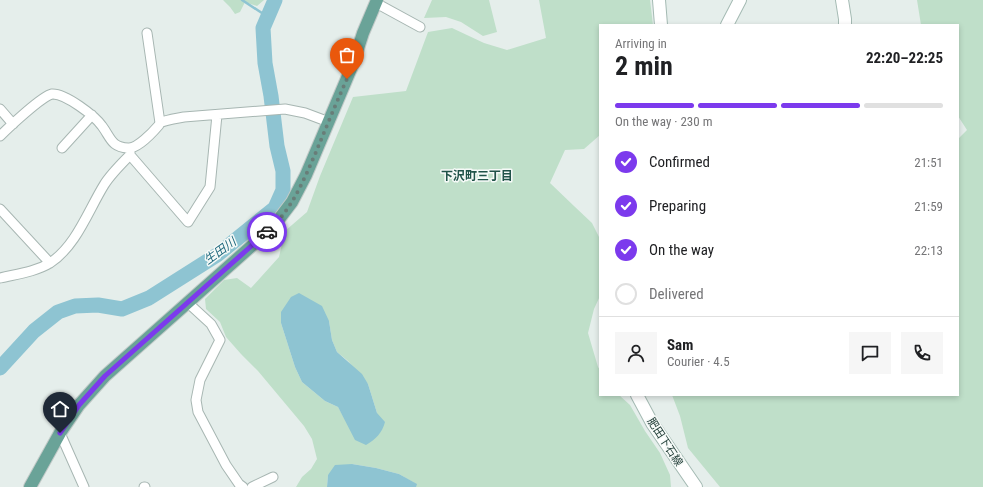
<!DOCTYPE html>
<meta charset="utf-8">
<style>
:root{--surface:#fff;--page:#f6f6f6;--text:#202124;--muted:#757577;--line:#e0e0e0;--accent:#7c3aed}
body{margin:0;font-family:"Roboto Condensed","Noto Sans JP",sans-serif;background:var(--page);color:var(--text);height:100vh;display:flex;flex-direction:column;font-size:15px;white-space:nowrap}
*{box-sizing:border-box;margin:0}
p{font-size:13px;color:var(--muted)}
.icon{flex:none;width:22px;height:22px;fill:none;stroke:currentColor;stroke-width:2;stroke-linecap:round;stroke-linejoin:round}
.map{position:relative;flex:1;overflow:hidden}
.sheet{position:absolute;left:599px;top:24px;width:360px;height:372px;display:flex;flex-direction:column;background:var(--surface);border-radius:0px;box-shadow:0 2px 6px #0003}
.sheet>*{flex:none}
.pin{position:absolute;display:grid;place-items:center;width:34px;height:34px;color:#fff;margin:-41px -17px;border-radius:50% 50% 50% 0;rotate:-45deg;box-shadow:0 0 4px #0007}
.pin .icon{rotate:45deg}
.courier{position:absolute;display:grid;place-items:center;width:40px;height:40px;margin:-20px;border:3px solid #7c3aed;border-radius:50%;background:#fff;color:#222;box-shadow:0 1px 5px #0007}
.head em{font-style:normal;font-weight:700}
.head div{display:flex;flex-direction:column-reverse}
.head{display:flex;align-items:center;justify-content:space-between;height:68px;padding:0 16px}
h1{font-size:26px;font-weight:700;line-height:30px}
.bar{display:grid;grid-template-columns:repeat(4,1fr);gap:6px 4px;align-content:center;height:48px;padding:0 16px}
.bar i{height:5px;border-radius:3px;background:var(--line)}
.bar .on{background:var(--accent)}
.bar p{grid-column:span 4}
.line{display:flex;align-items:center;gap:10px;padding:0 16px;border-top:1px solid var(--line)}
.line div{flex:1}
.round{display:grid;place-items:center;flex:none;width:42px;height:42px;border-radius:0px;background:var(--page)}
ol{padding:0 16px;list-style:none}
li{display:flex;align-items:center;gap:12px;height:44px}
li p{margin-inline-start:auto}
li .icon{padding:4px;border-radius:50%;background:var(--accent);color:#fff;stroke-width:4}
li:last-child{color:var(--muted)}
li i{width:22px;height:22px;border:2px solid var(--line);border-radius:50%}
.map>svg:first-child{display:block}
.green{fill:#bfdfc9;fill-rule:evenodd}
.water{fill:#8ec4d2}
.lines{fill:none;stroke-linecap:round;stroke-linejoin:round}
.stream{stroke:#8ec4d2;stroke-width:2.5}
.river{stroke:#8ec4d2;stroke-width:15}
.minor-casing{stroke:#a7b6b2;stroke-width:11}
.secondary-casing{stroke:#a4bab3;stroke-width:14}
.primary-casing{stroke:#c2cac8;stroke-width:14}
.minor{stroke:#fff;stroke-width:9}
.secondary{stroke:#fff;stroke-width:12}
.primary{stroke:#6aa398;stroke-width:12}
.done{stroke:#687d78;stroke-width:4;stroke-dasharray:0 7.2}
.route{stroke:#7c3aed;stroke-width:5}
.labels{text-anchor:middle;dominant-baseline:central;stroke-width:3;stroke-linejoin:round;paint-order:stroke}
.street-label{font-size:11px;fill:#24403a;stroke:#f6faf8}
.neighbourhood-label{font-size:12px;font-weight:bold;fill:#205349;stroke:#f6faf8}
.water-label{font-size:12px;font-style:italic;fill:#1e687d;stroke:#f6faf8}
</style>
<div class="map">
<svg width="983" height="487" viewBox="0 0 983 487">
<rect width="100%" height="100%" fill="#e5eeeb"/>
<!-- green -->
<path class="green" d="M 223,0 L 264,0 L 257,6 L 245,2 L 240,12 L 235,14 L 230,7 Z
M 432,0 L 489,0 L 497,32 L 483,36 L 461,22 L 446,17 L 424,18 Z
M 539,0 L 650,0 L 653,25 L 600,25 L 600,135 L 584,149 L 565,150 L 550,183 L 574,206 L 592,223 L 600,239 L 600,296 L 594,309 L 588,333 L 598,367 L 600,370 L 600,395 L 619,395 L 630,405 L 645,431 L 660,453 L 670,475 L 671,487 L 416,487 L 416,484 L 399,474 L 376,468 L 352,464 L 328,475 L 327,487 L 296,487 L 302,477 L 311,469 L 317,459 L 312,439 L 304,426 L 258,371 L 241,354 L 226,337 L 220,322 L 206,309 L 205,299 L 224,280 L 237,278 L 251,288 L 279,257 L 285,231 L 307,212 L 320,176 L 353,97 L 406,91 L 428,32 L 452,28 L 484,43 L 507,50 L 546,38 ZM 329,321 L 332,340 L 337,352 L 348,361 L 368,384 L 377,413 L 346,421 L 338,407 L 325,401 L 302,382 L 295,367 L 281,323 Z
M 917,0 L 983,0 L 983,487 L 720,487 L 688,448 L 680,416 L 672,395 L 958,395 L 958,139 L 967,130 L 958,116 L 958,25 L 921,25 Z"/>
<!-- water -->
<path class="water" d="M 299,293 L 322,306 L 329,321 L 332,340 L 337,352 L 362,374 L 368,384 L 377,413 L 385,422 C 382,433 376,439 366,445 L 355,440 L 338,407 L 325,401 L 302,382 L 295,367 L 281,323 L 281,312 L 291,297 Z
M 352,464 L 376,468 L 399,474 L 417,484 L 416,487 L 327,487 L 328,475 L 335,465 Z"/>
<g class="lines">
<!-- stream -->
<path class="stream" d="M 242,0 L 268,17"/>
<!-- river -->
<path class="river" d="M 0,368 L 34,331 L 58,312 L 75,306 L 98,305 L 122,309 L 149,298 L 217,255 L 275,208 L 283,190 L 283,171 L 277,146 L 271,96 L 265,63 L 263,28 L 275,0"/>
<!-- minor casing -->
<g class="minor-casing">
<path id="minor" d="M 376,3 L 420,27
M 147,33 L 160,123
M 0,109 L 13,124
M 0,136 C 8,128 42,96 52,94 C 65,93 95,116 102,126 C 111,138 111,147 128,148 C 137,149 153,132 159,125 C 159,124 160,123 160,123 C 164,120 179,118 184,117 L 285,109 L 305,113 L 329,122
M 62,148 L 92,115
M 130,155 L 188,222 L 210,187 L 217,115
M 0,209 L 50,263
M 0,278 C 17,274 35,272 50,263 C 76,246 88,211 104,185 C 110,175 121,164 130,155 L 130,150
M 187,302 L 211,324 L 220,340 L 200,380 L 196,400 L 198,412 L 226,465 L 239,484 L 243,487
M 60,433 L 84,487
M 144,487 L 145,487
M 252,487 L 273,477"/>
</g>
<!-- secondary casing -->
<g class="secondary-casing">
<path id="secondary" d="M 659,0 L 661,25
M 842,0 L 845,19 L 845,25
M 727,25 L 740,0
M 637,395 L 652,423 L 696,487"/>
</g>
<!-- primary casing -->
<g class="primary-casing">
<path id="primary" d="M 30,487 L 60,433 L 79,405 L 105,376 L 273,227 L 292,202 L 306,175 L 353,64 L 363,33 L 377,0"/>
</g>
<!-- minor -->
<use href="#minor" class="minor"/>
<!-- secondary -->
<use href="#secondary" class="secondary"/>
<!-- primary -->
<use href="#primary" class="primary"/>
</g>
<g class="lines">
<!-- done -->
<path class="done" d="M 267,232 C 291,211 303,182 316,152 C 326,128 336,103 347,79"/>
<!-- route -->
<path class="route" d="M 60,433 L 79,405 L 105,376 L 267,232"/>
</g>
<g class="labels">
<!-- street labels -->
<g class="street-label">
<text transform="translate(665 442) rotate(57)">肥田下石線</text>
</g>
<!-- neighbourhood labels -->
<g class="neighbourhood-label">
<text x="477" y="176">下沢町三丁目</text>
</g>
<!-- water labels -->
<g class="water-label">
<text transform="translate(220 251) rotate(-36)">生田川</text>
</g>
</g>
</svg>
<div class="pin" style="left:347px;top:79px;background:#ea580c"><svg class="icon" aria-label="bag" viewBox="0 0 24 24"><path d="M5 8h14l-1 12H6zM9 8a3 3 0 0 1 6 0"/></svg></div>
<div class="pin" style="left:60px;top:433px;background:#1f2937"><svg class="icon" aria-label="home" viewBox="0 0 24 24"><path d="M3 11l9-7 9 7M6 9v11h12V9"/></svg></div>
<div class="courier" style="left:267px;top:232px"><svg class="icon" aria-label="car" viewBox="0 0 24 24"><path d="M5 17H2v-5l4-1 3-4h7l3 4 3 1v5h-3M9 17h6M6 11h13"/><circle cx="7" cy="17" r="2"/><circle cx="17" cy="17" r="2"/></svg></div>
<section class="sheet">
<div class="head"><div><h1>2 min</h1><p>Arriving in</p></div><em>22:20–22:25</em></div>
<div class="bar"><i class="on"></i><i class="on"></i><i class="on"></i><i></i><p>On the way · 230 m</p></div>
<ol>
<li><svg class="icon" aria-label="check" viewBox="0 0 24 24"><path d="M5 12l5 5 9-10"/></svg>Confirmed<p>21:51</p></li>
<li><svg class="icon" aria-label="check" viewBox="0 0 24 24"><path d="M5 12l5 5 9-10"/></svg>Preparing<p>21:59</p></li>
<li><svg class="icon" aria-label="check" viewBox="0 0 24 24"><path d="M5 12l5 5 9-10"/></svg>On the way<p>22:13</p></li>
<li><i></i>Delivered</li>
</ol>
<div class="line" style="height:72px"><a class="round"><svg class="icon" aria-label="person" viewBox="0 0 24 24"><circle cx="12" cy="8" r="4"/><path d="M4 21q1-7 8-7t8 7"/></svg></a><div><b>Sam</b><p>Courier · 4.5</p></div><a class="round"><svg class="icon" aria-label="chat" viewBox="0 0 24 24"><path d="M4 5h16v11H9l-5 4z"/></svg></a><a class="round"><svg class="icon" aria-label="phone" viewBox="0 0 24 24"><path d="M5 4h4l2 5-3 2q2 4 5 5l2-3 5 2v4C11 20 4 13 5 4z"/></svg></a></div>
</section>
</div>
